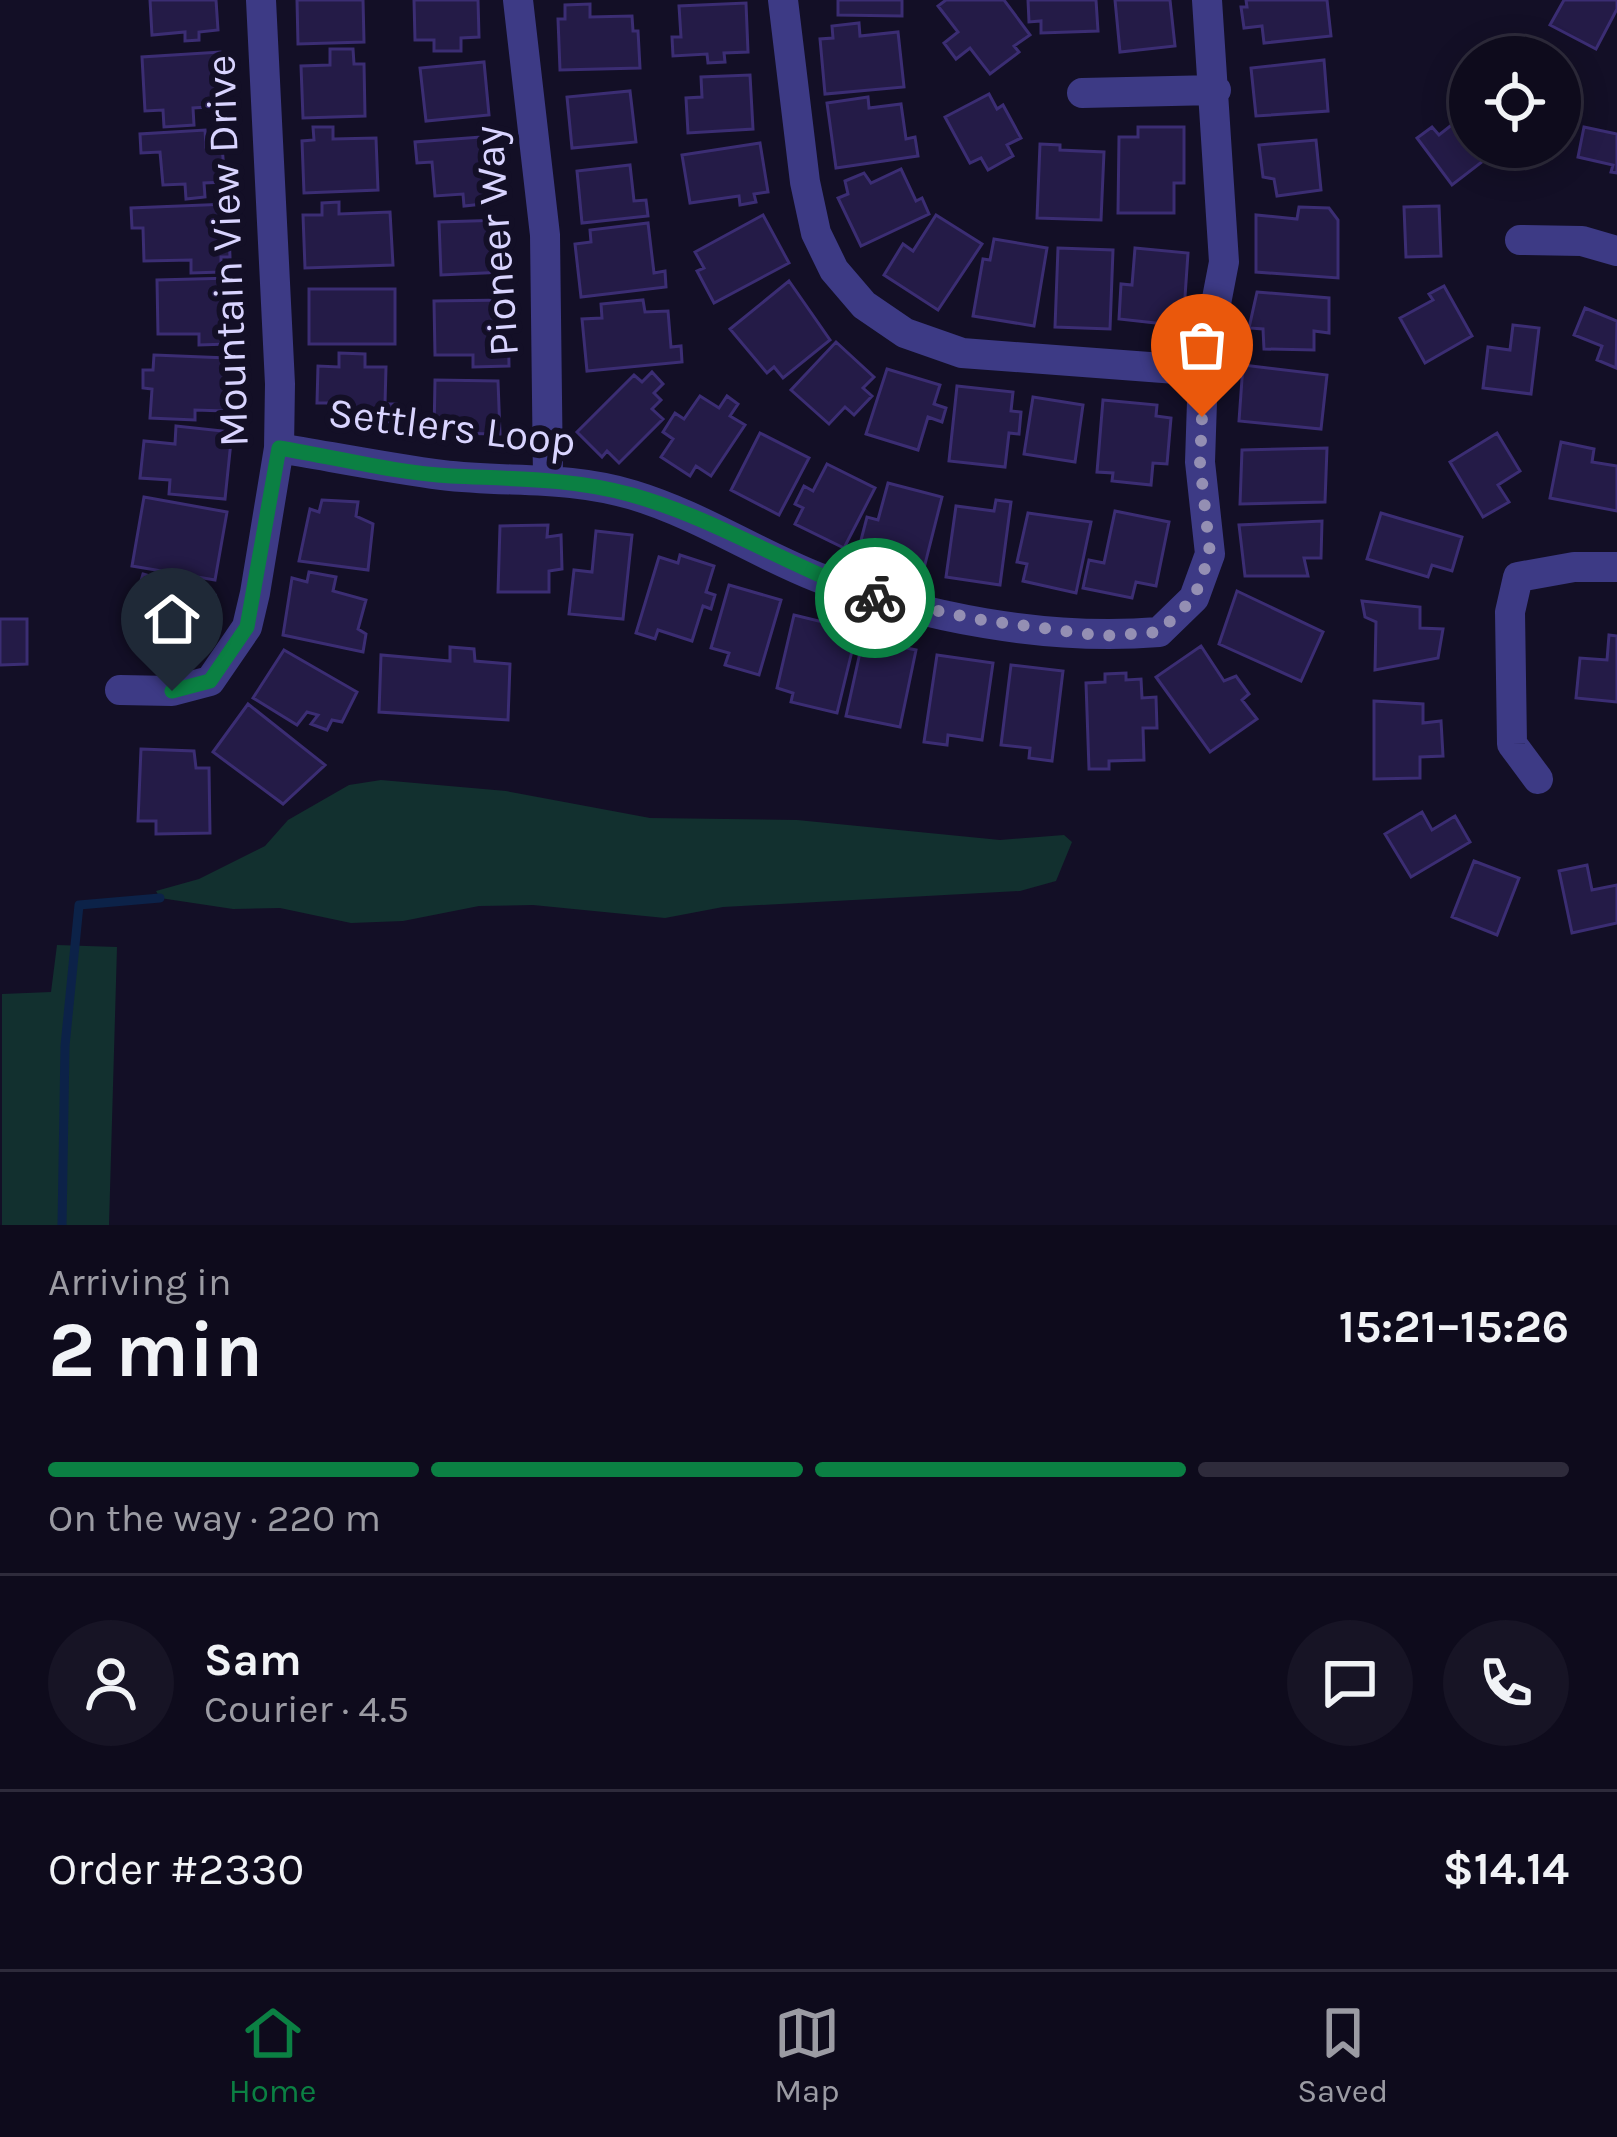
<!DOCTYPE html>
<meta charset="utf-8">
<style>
:root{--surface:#0e0b1c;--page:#171425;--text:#f1f3f6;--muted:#9b9ba3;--line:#2e2b3b;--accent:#0b8043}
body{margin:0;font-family:Karla,sans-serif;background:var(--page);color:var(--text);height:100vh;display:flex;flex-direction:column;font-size:45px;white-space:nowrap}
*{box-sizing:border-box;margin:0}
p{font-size:39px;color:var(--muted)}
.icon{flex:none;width:66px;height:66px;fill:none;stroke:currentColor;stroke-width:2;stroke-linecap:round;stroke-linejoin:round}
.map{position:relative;height:1225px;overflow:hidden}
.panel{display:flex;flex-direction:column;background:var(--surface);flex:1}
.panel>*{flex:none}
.tools{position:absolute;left:1449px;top:36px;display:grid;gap:24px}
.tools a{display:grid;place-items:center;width:132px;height:132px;border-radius:50%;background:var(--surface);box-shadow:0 6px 30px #0003,0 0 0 3px var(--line);font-size:60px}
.pin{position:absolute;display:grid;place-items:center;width:102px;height:102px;color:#fff;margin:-123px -51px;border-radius:50% 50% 50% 0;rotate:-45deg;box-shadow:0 0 12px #0007}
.pin .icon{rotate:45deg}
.courier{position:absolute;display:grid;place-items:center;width:120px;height:120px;margin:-60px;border:9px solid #0b8043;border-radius:50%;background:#fff;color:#222;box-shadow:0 3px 15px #0007}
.headline em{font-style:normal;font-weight:700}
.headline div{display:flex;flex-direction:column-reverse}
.headline{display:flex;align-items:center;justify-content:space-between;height:204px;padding:0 48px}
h1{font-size:78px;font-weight:700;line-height:90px}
.bar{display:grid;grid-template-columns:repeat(4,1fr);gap:18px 12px;align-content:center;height:144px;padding:0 48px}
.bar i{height:15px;border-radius:9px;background:var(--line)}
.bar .on{background:var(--accent)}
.bar p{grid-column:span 4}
.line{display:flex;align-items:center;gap:30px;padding:0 48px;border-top:3px solid var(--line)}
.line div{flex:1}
.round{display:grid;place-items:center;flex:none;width:126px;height:126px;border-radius:63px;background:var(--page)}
.dock{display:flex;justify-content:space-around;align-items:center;height:168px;border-top:3px solid var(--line);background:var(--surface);font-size:33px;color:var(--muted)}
.dock a{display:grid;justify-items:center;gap:6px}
.dock .on{color:var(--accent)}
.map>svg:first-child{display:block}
.green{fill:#12302f}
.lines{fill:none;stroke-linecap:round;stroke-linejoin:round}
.stream{stroke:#0c2248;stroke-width:9}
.building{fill:#241b47;stroke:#3b2d73;stroke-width:3}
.minor{stroke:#3d3a85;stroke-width:30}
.done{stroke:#948fb3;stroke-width:12;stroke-dasharray:0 21.6}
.route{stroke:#0b8043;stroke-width:15}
.labels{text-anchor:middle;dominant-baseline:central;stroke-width:12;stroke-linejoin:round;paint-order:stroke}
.street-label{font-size:42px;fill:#d9d4ff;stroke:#130f26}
</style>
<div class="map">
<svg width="1617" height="1225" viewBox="0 0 1617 1225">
<rect width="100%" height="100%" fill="#130f26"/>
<!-- green -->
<path class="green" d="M 381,780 L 506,791 L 650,818 L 797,820 L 1000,840 L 1064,835 L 1072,842 L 1056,881 L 1020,891 L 723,907 L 665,918 L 533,905 L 479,906 L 403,921 L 351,923 L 280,908 L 233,909 L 160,898 L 156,891 L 199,879 L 265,846 L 288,820 L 349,785 Z
M 57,945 L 117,947 L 109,1225 L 2,1225 L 2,994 L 51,992 Z"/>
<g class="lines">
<!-- stream -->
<path class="stream" d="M 62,1225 L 65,1046 L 79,905 L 160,898"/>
</g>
<!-- building -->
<path class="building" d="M 150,0 L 216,0 L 218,30 L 199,32 L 199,40 L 185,41 L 185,32 L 152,35 Z
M 297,0 L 363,0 L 364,42 L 298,44 Z
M 414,0 L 478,0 L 479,37 L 461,38 L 461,51 L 434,51 L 434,40 L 415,40 Z
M 838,0 L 902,0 L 902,16 L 838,15 Z
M 946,0 L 1004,0 L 1030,35 L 1014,46 L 1019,52 L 990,74 L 970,48 L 956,59 L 944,43 L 958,32 L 938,6 Z
M 1028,0 L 1096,0 L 1098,31 L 1041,33 L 1041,21 L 1029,22 Z
M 1115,0 L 1170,0 L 1175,46 L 1120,52 Z
M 1246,0 L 1327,0 L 1331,36 L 1264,43 L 1262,26 L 1244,28 L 1241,7 L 1247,7 Z
M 1564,0 L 1617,0 L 1617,9 L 1596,49 L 1550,25 Z
M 746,3 L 748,52 L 724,53 L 725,62 L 708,63 L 707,54 L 673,56 L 672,37 L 681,37 L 679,6 Z
M 590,4 L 590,17 L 632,16 L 633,31 L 638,31 L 640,68 L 560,70 L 558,19 L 565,19 L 565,5 Z
M 859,23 L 860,36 L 898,32 L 904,87 L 825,94 L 820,39 L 833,38 L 832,26 Z
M 330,49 L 353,49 L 354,64 L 364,64 L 365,116 L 303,118 L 301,66 L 330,65 Z
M 220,52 L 224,106 L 193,108 L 194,125 L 164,127 L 163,110 L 145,111 L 142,57 Z
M 1324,60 L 1328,111 L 1256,116 L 1251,68 Z
M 484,62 L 489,115 L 426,121 L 420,68 Z
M 750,75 L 753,129 L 688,133 L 686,98 L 702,97 L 701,77 Z
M 630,91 L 636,142 L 572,148 L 567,97 Z
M 989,94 L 997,109 L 1003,105 L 1021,138 L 1007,145 L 1013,156 L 988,170 L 981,158 L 970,163 L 945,117 Z
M 868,97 L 869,108 L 901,104 L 906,139 L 915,137 L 918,156 L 836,168 L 827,103 Z
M 1458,120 L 1470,136 L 1470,147 L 1479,147 L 1487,158 L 1452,185 L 1417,138 L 1432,127 L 1439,135 Z
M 313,127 L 333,127 L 333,139 L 376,138 L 378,190 L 304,193 L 302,141 L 314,140 Z
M 1138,127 L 1184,127 L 1184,183 L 1174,183 L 1174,213 L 1118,213 L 1119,137 L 1138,137 Z
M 1584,127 L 1617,134 L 1617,173 L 1611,172 L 1613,165 L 1578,157 Z
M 205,130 L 206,147 L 222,146 L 225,182 L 204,183 L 205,197 L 186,199 L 185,184 L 163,185 L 160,152 L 141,153 L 140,134 Z
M 494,136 L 499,191 L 492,191 L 493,203 L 464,206 L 463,194 L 435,196 L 432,162 L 417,163 L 415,142 Z
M 1316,140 L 1321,190 L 1277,196 L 1274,179 L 1263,177 L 1259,145 Z
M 760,143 L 768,192 L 754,194 L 756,202 L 740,205 L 739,196 L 690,203 L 682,155 Z
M 1040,144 L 1060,145 L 1060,150 L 1104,152 L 1101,220 L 1037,218 Z
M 630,165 L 634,201 L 646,200 L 648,216 L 582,223 L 577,171 Z
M 901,169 L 916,201 L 922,198 L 929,214 L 861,246 L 838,198 L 848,194 L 845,181 L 864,173 L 871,183 Z
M 339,202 L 339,214 L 390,212 L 393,265 L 305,268 L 303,215 L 322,215 L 322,203 Z
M 228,204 L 230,257 L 221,257 L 221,272 L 191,273 L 191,260 L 144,261 L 143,228 L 132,228 L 131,208 Z
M 1439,206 L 1441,256 L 1406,257 L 1404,207 Z
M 1299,207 L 1329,208 L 1338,220 L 1338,278 L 1256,272 L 1256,215 L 1297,219 Z
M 763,215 L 789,263 L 714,303 L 697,271 L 704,268 L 695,252 Z
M 936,215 L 982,244 L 938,310 L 884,275 L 903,244 L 913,251 Z
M 504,220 L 505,272 L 441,275 L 439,222 Z
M 648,223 L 654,273 L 665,271 L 666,287 L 581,297 L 575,244 L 591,242 L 590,230 Z
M 994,239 L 1047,248 L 1034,326 L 973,316 L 983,259 L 990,260 Z
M 1058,248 L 1113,250 L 1110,329 L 1055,327 Z
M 1135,248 L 1188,253 L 1183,326 L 1119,319 L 1121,284 L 1132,285 Z
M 232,278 L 228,344 L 199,345 L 199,334 L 158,334 L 157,280 Z
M 789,281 L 830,340 L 783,378 L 774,367 L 767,373 L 730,329 Z
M 1444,286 L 1472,336 L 1425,363 L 1400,318 L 1433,300 L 1429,294 Z
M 309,289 L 395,289 L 395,344 L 309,344 Z
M 1257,292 L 1329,298 L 1329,333 L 1314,331 L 1314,350 L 1264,349 L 1263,329 L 1249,328 Z
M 508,300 L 509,366 L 473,367 L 473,355 L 435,355 L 434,301 Z
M 643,300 L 645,312 L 668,311 L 671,347 L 681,346 L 682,362 L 587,371 L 582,319 L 602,318 L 601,304 Z
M 1585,308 L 1617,321 L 1616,368 L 1597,360 L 1602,346 L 1574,335 Z
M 1513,325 L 1539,328 L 1531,394 L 1483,388 L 1488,347 L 1510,350 Z
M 836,342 L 874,377 L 863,388 L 872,396 L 854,415 L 845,407 L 829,424 L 791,390 Z
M 339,353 L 365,354 L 365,367 L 386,367 L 385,404 L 396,404 L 396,422 L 334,420 L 334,403 L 317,403 L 318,366 L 339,367 Z
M 154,355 L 227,358 L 224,411 L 195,410 L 195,420 L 150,418 L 152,389 L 143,388 L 143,370 L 153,370 Z
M 1243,365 L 1327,375 L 1321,429 L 1239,421 Z
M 887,369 L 940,385 L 934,404 L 946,408 L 942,422 L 928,417 L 918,450 L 866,434 Z
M 652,372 L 663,384 L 654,393 L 661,400 L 652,409 L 663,419 L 619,463 L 607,451 L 602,457 L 577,432 L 634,375 L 642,382 Z
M 435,380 L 498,381 L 500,434 L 434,433 Z
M 957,386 L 1013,392 L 1011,411 L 1021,412 L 1019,434 L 1009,433 L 1005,467 L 949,461 Z
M 700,396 L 719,408 L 727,396 L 738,404 L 730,416 L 745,425 L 711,476 L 696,466 L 690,476 L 661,457 L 673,439 L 663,432 L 675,413 L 684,419 Z
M 1033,397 L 1083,405 L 1075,462 L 1024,454 Z
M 1103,400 L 1157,405 L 1156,416 L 1171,418 L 1167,464 L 1153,463 L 1151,485 L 1112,481 L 1113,473 L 1097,472 Z
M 176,426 L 232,432 L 225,499 L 169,494 L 170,480 L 140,478 L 144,441 L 175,444 Z
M 760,433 L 809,458 L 779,515 L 731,490 Z
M 1497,433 L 1520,471 L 1498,485 L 1509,502 L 1483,517 L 1450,462 Z
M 1561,442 L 1594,449 L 1592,462 L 1617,466 L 1617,511 L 1550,498 Z
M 1327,448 L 1325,502 L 1240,504 L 1242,450 Z
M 827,464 L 875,488 L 844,548 L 795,524 L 803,508 L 795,504 L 804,486 L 813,491 Z
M 888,483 L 942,497 L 922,576 L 866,561 L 870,547 L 860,544 L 867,517 L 878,520 Z
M 144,497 L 227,512 L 215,580 L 132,566 Z
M 322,500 L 358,502 L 356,516 L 373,524 L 368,570 L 299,561 L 310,509 L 319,512 Z
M 996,500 L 1011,502 L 1000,585 L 946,577 L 956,506 L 994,511 Z
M 1115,511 L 1169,522 L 1156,586 L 1136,582 L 1132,598 L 1083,588 L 1089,560 L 1104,563 Z
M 1028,513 L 1091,522 L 1076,593 L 1023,581 L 1027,564 L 1017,562 Z
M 1381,513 L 1462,537 L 1452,571 L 1432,565 L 1428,577 L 1367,559 Z
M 1322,521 L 1321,558 L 1304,558 L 1308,576 L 1245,576 L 1239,525 Z
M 548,525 L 547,537 L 561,535 L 562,569 L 549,571 L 549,592 L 498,592 L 500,526 Z
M 596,531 L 632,535 L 623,619 L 569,614 L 574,570 L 592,572 Z
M 680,555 L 714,566 L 706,592 L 715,595 L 711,609 L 703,606 L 692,641 L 658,630 L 655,639 L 636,633 L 659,557 L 678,563 Z
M 309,572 L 336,577 L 333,591 L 366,600 L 358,629 L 366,634 L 363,652 L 283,635 L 292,578 L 307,582 Z
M 143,574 L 215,595 L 191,658 L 177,654 L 165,663 L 143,656 L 147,646 L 133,642 L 137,627 L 128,624 Z
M 729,585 L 781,600 L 759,675 L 725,665 L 729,653 L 711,648 Z
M 1237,591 L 1323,632 L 1301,681 L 1219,644 Z
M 1362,601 L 1420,607 L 1420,628 L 1443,629 L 1438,658 L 1375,670 L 1376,622 L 1365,617 Z
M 794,615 L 848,628 L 845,641 L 854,643 L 837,713 L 791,702 L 793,693 L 777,688 Z
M 0,619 L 27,619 L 27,664 L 0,665 Z
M 1609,635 L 1617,636 L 1617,702 L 1576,698 L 1580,658 L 1607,660 Z
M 863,639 L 916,650 L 900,727 L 846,716 Z
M 1201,646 L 1224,681 L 1236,676 L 1249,694 L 1242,700 L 1257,719 L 1210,752 L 1156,677 Z
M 450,647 L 474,649 L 475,661 L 510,664 L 508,720 L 379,712 L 381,655 L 450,661 Z
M 284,650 L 357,692 L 342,722 L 332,720 L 327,730 L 311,724 L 318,715 L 307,712 L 297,725 L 253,698 Z
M 937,655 L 993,663 L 982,740 L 948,735 L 947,745 L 924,742 Z
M 1011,665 L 1063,671 L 1052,761 L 1029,758 L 1030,748 L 1001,745 Z
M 1126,673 L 1126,680 L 1141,679 L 1142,698 L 1156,697 L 1157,728 L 1143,728 L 1144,760 L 1109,761 L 1109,769 L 1089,769 L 1086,683 L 1105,682 L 1105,674 Z
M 1374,701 L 1423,704 L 1423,723 L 1441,721 L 1443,756 L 1420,757 L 1420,778 L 1374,779 Z
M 248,704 L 325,765 L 283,804 L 213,752 Z
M 141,749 L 194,751 L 196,768 L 209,768 L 210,833 L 156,834 L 156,821 L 138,821 Z
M 1422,812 L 1432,830 L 1455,816 L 1470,842 L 1411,877 L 1385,834 Z
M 1474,861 L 1519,878 L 1497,935 L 1452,917 Z
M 1587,865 L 1592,890 L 1617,885 L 1617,923 L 1572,933 L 1559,871 Z"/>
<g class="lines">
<!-- minor -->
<path class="minor" d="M 518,0 L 545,235 L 548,478
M 783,0 L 805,182 L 816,233 L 834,270 L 864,305 L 905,333 L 962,353 L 1203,371
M 1082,93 L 1216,90
M 1520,240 L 1582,241 L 1617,251
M 279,448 C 333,457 388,468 442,475 C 509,483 566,475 633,495 C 699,515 754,552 817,577 C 922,618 1047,641 1159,632 L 1194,598 L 1210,554 L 1200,462 L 1203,371 L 1224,262 L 1207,0
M 120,690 L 172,691 L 210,681 L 247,627 L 255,593 L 279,448 L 280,384 L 261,0
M 1538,779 L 1512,744 L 1510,612 L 1518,577 L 1574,567 L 1617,567"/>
</g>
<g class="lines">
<!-- done -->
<path class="done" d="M 875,598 L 982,620 L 1103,636 L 1159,632 L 1194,598 L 1210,554 L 1200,463 L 1202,417"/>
<!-- route -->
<path class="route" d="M 172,691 L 210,681 L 247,627 L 279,448 C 335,457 394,473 451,476 C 512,479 571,478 632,495 C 717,519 792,568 875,598"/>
</g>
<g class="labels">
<!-- street labels -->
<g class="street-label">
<text transform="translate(496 241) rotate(-94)">Pioneer Way</text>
<text transform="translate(227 251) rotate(-92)">Mountain View Drive</text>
<text transform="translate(452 427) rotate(7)">Settlers Loop</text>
</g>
</g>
</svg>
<div class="tools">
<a><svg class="icon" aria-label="locate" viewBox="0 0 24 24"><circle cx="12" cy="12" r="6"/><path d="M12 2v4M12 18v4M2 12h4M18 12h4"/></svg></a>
</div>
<div class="pin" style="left:1202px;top:417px;background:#ea580c"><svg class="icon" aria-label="bag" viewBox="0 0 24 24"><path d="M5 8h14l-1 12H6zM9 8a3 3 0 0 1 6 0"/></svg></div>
<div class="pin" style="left:172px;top:691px;background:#1f2937"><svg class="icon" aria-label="home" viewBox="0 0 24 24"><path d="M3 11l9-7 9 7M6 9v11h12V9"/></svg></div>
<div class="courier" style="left:875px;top:598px"><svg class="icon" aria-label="bike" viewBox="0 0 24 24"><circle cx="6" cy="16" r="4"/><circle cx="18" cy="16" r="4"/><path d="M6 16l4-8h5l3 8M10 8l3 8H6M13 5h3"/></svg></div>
</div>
<section class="panel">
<div class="headline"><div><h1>2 min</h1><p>Arriving in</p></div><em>15:21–15:26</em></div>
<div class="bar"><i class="on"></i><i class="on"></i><i class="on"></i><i></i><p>On the way · 220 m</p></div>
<div class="line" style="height:216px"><a class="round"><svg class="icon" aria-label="person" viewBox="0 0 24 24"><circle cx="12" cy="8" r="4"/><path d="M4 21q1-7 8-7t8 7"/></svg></a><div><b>Sam</b><p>Courier · 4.5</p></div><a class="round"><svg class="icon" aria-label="chat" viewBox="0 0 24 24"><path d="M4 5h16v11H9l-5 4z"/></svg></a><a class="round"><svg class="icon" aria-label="phone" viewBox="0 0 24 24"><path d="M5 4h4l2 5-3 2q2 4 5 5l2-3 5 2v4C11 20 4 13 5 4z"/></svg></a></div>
<div class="line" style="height:156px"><div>Order #2330</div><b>$14.14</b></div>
</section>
<nav class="dock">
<a class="on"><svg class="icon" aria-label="home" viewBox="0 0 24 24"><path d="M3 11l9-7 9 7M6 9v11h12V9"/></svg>Home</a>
<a><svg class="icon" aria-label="map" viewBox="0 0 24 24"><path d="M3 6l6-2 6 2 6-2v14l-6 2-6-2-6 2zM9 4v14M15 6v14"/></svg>Map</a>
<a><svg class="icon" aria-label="saved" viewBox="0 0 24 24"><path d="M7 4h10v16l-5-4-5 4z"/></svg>Saved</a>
</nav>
